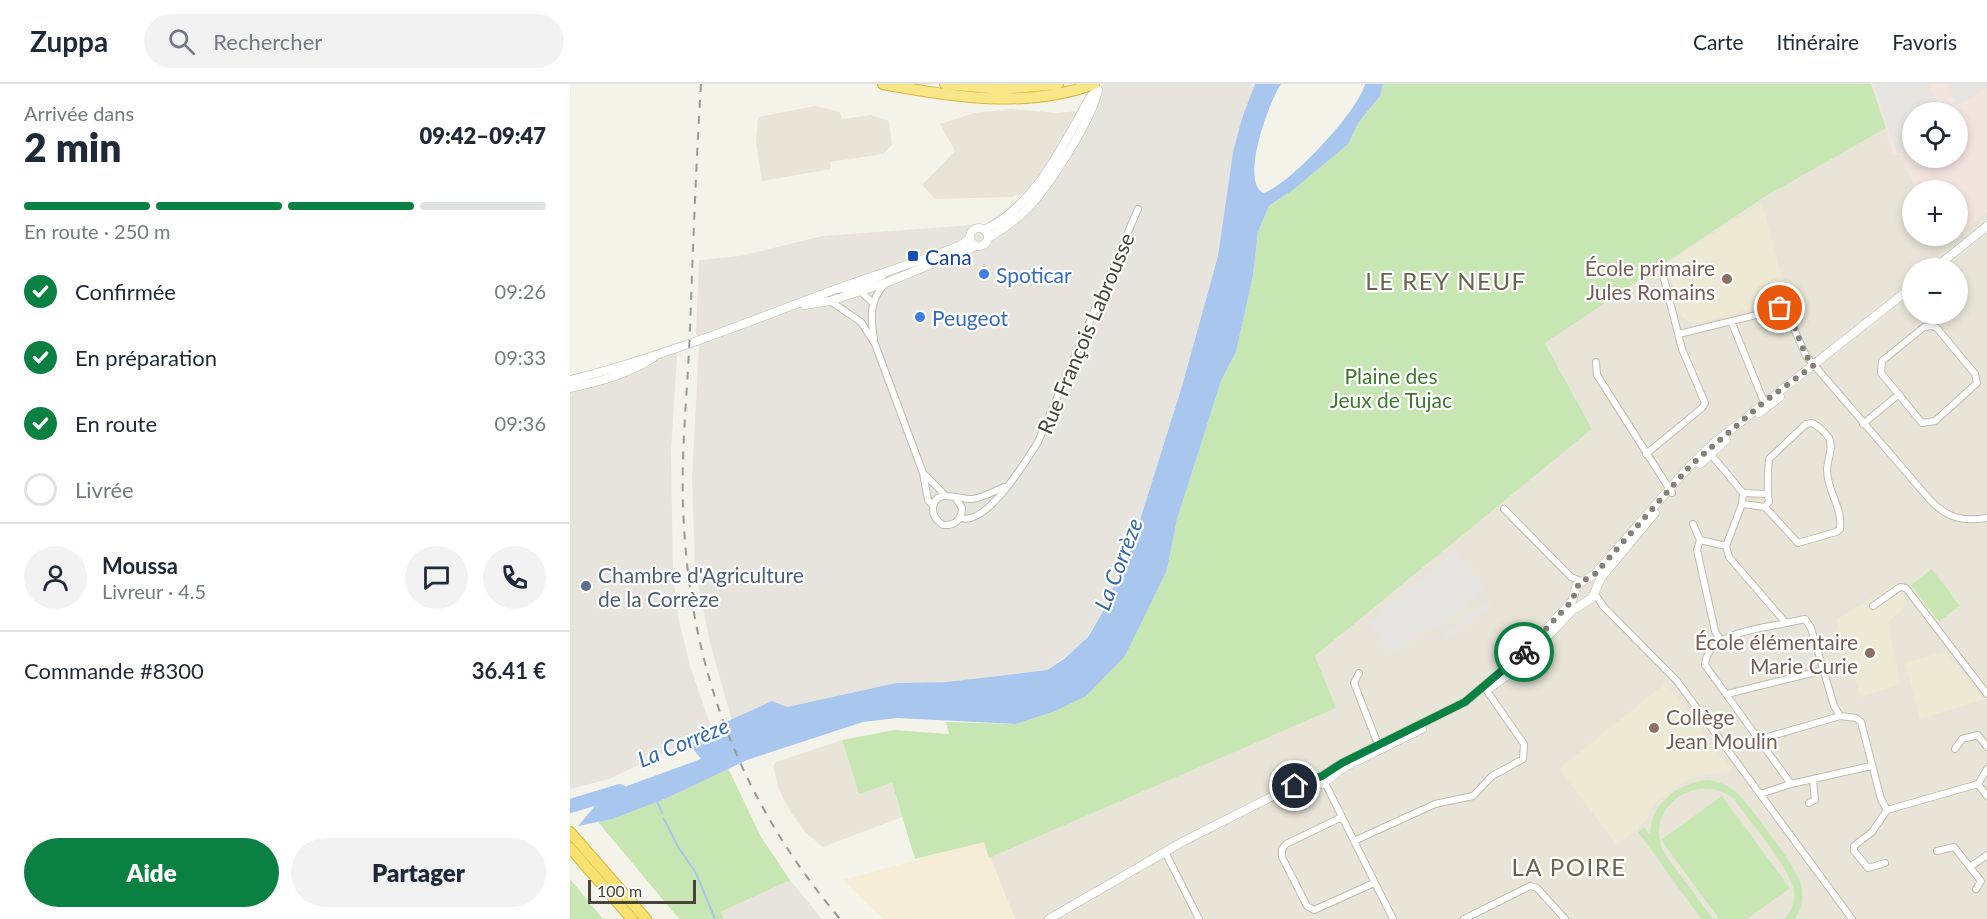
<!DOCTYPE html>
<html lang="fr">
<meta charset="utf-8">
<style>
:root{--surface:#fff;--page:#f2f2f3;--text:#1f2937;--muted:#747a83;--line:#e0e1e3;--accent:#0b8043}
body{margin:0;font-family:Lato,sans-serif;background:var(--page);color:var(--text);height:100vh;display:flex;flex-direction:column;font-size:22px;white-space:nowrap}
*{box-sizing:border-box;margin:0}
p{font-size:20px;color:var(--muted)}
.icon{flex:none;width:33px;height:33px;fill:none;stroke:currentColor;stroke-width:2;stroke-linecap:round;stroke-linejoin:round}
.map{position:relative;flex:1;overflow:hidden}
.panel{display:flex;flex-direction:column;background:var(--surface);width:570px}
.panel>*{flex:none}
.fabs{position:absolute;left:1332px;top:18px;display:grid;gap:12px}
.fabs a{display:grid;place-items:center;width:66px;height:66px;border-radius:50%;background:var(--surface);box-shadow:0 3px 9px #0003;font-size:30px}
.scale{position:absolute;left:18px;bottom:15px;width:108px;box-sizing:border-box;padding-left:6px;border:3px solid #484438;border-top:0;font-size:16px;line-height:21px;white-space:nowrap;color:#484438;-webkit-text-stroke:4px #fff;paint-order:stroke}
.pin{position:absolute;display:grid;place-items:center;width:51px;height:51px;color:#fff;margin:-26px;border:3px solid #fff;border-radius:50%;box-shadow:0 2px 6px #0007}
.courier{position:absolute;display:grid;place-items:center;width:60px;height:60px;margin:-30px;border:4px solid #0b8043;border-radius:50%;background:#fff;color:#222;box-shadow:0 2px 8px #0007}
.headline em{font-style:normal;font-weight:800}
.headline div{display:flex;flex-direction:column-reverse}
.headline{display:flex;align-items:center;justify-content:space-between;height:102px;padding:0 24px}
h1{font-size:39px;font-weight:800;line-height:45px}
.bar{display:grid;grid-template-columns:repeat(4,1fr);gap:9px 6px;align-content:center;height:72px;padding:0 24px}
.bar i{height:8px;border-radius:4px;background:var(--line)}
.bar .current{background:var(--accent)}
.bar p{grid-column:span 4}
.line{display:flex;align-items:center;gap:15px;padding:0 24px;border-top:2px solid var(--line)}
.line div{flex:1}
.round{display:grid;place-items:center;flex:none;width:63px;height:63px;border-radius:32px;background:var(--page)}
ol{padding:0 24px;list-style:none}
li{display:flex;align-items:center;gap:18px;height:66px}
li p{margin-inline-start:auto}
li .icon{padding:6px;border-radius:50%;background:var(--accent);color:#fff;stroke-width:4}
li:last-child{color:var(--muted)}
li i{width:33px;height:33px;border:3px solid var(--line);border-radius:50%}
.primary-button{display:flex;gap:12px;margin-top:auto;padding:12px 24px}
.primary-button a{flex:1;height:69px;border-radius:36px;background:var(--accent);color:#fff;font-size:24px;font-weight:800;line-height:69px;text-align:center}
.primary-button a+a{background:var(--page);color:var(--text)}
header{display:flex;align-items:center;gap:36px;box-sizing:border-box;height:84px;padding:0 30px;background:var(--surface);border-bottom:2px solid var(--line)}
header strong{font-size:28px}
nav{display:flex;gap:33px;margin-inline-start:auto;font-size:21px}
.search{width:420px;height:54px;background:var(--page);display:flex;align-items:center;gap:15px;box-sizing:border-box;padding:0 21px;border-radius:33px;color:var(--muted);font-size:22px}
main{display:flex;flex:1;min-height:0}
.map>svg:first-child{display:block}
.residential{fill:#e8e5d8;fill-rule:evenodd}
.commercial{fill:#f5edd6}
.industrial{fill:#e7e4de}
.education{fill:#ede9d4}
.medical{fill:#f4e4de;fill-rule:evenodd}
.green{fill:#c8e6b4}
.parking{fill:#e6e5e1}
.water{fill:#a9c7ee}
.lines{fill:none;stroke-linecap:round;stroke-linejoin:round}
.stream{stroke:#a9c7ee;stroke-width:2}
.river{stroke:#a9c7ee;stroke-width:14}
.minor-casing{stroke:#bfbcac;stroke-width:8}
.tertiary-casing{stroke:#bfbcac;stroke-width:9}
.trunk-casing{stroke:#d7b740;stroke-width:12}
.motorway-casing{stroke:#d7b740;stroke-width:12}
.minor{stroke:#fff;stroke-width:6}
.tertiary{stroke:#fff;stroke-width:8}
.trunk{stroke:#f9e787;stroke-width:10}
.motorway{stroke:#f8e071;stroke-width:10}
.rail{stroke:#989898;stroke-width:2;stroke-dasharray:8 8;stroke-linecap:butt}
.done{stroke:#848176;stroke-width:6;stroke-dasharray:0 10.8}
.route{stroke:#0b8043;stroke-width:8}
.transit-dot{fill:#1a4fb4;stroke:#fff;stroke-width:2}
.shop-dot{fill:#3f7fe0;stroke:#fff;stroke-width:2}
.education-dot{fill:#8d6e63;stroke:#fff;stroke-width:2}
.service-dot{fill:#5c6f8a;stroke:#fff;stroke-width:2}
.labels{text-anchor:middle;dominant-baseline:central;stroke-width:4.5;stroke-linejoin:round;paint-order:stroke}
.transit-label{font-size:21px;fill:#164399;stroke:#fff;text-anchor:start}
.education-label{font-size:21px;fill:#785e54;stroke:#fff;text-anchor:end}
.shop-label{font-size:21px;fill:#366cbe;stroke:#fff;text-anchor:start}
.street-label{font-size:21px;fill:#484438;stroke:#fff}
.park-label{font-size:21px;fill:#3e782d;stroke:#fff}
.service-label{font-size:21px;fill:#4e5e75;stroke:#fff;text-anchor:start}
.water-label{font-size:22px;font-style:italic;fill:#3569b0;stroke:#fff}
.quarter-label{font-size:24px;letter-spacing:1.5px;fill:#6a6450;stroke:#fff}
</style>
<header>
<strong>Zuppa</strong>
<div class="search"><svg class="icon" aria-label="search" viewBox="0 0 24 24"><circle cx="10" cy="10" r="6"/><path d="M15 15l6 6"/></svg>Rechercher</div>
<nav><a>Carte</a><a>Itinéraire</a><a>Favoris</a></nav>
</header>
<main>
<section class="panel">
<div class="headline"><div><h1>2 min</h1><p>Arrivée dans</p></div><em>09:42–09:47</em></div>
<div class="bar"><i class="current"></i><i class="current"></i><i class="current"></i><i></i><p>En route · 250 m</p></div>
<ol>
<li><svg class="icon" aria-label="check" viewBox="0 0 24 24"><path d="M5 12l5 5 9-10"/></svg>Confirmée<p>09:26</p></li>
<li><svg class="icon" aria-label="check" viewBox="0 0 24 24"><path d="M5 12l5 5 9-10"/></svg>En préparation<p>09:33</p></li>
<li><svg class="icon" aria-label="check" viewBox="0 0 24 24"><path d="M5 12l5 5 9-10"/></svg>En route<p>09:36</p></li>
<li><i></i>Livrée</li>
</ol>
<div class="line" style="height:108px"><a class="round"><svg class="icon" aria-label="person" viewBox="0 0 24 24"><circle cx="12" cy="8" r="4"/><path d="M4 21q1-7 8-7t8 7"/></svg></a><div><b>Moussa</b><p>Livreur · 4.5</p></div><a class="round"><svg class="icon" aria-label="chat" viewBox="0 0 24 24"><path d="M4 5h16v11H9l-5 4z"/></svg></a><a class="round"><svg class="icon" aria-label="phone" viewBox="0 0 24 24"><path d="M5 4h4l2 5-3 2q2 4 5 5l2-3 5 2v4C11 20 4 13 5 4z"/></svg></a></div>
<div class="line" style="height:78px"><div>Commande #8300</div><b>36.41 €</b></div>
<div class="primary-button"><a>Aide</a><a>Partager</a></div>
</section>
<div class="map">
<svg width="1417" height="835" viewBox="0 0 1417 835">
<rect width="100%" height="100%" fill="#f4f3ea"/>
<!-- residential -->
<path class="residential" d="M 1301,0 L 1417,0 L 1417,835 L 445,835 L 419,774 L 765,624 L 745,572 L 1022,345 L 975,259 L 1193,114 L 1315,44 ZM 1342,28 L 1388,28 L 1388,74 L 1342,74 ZM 1342,106 L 1388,106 L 1388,152 L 1342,152 ZM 1342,184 L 1388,184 L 1388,230 L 1342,230 Z
M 245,22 L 270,28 L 272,35 L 301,31 L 319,37 L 322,61 L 313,70 L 260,78 L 261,85 L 192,97 L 186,58 L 188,33 Z
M 441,25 L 488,29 L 507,27 L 456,109 L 442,113 L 365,115 L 352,101 L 385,67 L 370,40 L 404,29 Z
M 272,656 L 289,710 L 322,699 L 332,733 L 253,763 L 235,748 L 222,730 L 209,706 L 203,682 L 206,678 Z"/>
<!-- commercial -->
<path class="commercial" d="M 414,757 L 445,835 L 313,835 L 273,796 Z"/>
<!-- industrial -->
<path class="industrial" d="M 535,0 L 680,0 L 684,3 L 672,34 L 663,68 L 648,172 L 612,302 L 554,487 L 545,498 L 535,524 L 513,559 L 477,586 L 377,598 L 326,599 L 216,623 L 202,617 L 162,637 L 140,559 L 125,484 L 122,393 L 129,262 L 126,249 L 129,176 L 170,172 L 252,152 L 416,140 L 456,109 L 519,7 Z
M 108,258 L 101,366 L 103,491 L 109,537 L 120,582 L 142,646 L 39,695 L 0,705 L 0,292 L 11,291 Z
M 220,796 L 252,835 L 154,835 L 151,828 Z"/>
<!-- education -->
<path class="education" d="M 1192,119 L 1217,212 L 1215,216 L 1123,240 L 1112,233 L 1097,179 Z
M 1325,500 L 1339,519 L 1318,538 L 1330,600 L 1291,613 L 1266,536 Z
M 1375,568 L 1414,615 L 1350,635 L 1335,579 Z
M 1096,599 L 1162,687 L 1121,693 L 1084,719 L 1077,736 L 1047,761 L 989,685 Z"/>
<!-- medical -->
<path class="medical" d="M 1300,0 L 1417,0 L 1417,128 L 1375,163 L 1369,152 L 1388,152 L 1388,106 L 1347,106 L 1330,71 L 1323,71 ZM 1342,28 L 1388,28 L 1388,74 L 1342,74 Z"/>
<!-- green -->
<path class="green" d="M 813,0 L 1301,0 L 1316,44 L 1193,114 L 975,259 L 1022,345 L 745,572 L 766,624 L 419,774 L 414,758 L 345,775 L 322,699 L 289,710 L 272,656 L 324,646 L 379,650 L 376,638 L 446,640 L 483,628 L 554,572 L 597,486 L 607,435 L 619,398 L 651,297 L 666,268 L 683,192 L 688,148 L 699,122 L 723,106 L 780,56 L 789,38 L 810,12 Z
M 1362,485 L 1390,522 L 1369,537 L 1341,501 Z
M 158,684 L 191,753 L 220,796 L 151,828 L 154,835 L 109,835 L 28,738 L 97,714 Z
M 1138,696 C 1149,698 1159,701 1167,709 C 1180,721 1226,783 1231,800 C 1234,812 1232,824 1225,835 L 1215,835 C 1221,827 1225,819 1224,809 C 1223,787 1177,734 1163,714 C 1124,686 1071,727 1095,770 L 1143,835 L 1131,835 L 1068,748 L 1074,743 L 1080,751 C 1080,719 1108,699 1138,696 Z
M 1152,712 L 1220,804 L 1177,835 L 1149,835 L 1091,756 Z
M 0,795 L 33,835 L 0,835 Z"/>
<!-- parking -->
<path class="parking" d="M 1304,0 L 1358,0 L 1373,27 L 1342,28 L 1342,41 L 1335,47 L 1331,69 L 1326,68 Z
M 1379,0 L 1417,0 L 1417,4 L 1386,22 Z
M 885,467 L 916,504 L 867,544 L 862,539 L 823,571 L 798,539 Z
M 918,516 L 922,521 L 876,556 L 873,551 Z"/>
<!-- water -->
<path class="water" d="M 685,0 L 711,0 C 699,17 670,97 693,109 C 719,102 789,26 795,0 L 813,0 L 810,12 L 789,38 L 778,60 L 723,106 L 699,122 L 688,148 L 683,192 L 666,268 L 651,297 L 619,398 L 607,435 L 597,486 L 555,572 L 516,612 L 483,628 L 446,640 L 327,634 L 293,638 L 177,676 L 97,714 L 42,735 L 8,742 L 35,710 L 131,675 L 116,656 L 202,617 L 217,623 L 326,599 L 377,598 L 477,586 L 494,575 L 518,553 L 535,524 L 545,498 L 554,487 L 612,302 L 648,172 L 663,68 L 672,34 Z"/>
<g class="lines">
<!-- stream -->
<path class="stream" d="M 87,717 L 92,729
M 94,735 L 108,763 L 126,789 L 145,835"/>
<!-- river -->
<path class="river" d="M 0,722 L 50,707"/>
<!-- minor casing -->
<g class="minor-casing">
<path id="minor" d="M 266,206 L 283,204 L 313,192
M 289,206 L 303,219
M 260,217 L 291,238 L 305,260 L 353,389 L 358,416 L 363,422
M 1161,237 L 1194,318
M 1362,242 L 1367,244 L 1405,290 L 1407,299 L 1365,337 L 1352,339 L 1311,289 L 1312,277 L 1354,243 Z
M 1362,242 L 1364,230
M 1109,250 L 1215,224 L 1236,272 L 1244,281 L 1360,416 C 1377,434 1393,438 1417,434
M 304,256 C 301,234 298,217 316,199
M 1026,278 L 1027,291 L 1102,409
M 1242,339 C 1248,342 1255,348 1259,354 C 1264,364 1257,376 1257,386 C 1257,407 1273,424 1270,445 L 1266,448 L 1228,459 L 1195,423 L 1199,418 C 1197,408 1198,387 1199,375 L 1236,340 Z
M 1293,340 L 1329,310
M 1139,368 L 1173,409
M 1076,370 L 1132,324 L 1135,319 L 1112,265 L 1090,179
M 353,389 L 375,411
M 1173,409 L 1172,420 L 1156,462 L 1159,473 L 1216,539 L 1235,535 L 1241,544 L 1264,622 L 1270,632 L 1286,634 L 1291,638 L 1311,715 L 1317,726 L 1408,700 L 1417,685
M 1173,409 L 1196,410
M 385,413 L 392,424 C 392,436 384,442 373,441 C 367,437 363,433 363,426 C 363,402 390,416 402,415 C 413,414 424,407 434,403
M 1172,420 L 1195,423
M 934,425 L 1001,493 L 1011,497
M 391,434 C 417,442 455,378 468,358 L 568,125
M 1123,440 L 1130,456 L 1127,466 L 1145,547 L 1150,556
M 1130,456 L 1156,462
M 1025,510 L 1033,522 L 1107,597 L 1282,835
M 1303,522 L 1330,503 L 1336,504 L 1417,610
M 1216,539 C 1191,545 1137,548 1135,581 L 1221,700
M 789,589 L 784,599 L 809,663
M 1157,610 L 1254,586
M 1191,655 L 1270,632
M 1385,665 L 1392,655 L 1408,651 L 1417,663
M 753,695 L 823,835
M 1408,700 L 1417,712
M 1190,710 L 1221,700 L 1301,682
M 1239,719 L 1245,716 L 1243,695
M 772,733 L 716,760 L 712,765 L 712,773 L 737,822 L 744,826 L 804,799
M 784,757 L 865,720 L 903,712 L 922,692 L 953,675 L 954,660 L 917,607
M 1367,767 L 1384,763 L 1411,797 L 1406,805
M 595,768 L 629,835
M 1315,779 L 1298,784 L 1284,767 L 1284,762 L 1302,748 L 1317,726
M 1400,783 L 1417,771
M 894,835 L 960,802 L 967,804 L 995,835"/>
</g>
<!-- tertiary casing -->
<g class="tertiary-casing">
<path id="tertiary" d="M400 153a9 9 0 1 1 18 0a9 9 0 1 1-18 0Z
M 414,146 C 466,122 493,60 521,12 L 528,6
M 418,154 C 433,145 447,136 459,123 C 480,100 522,36 528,6
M 1365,184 L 1417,142
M 235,221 L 260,217 L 318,198 L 406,162
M 0,296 C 85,275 168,242 250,211 C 296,193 345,180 391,161 L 400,154
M 0,304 C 28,298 59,290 83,274
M 1189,329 L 1210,313
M 1130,380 L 1156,356
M 921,603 L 944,587 L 1003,526 L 1022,514 L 1031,494 L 1085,429
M 729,705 L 752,700 L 775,683 L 852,645
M 479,835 L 614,757 L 719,704 L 752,692 L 772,679 L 895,618 L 957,566 L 1002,517 L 1007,501 L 1025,490 L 1116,386 L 1144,359 L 1342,203"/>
</g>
<!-- trunk casing -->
<g class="trunk-casing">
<path id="trunk" d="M 313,0 C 383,13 456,25 524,0
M 375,0 L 432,5 L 488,0"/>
</g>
<!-- motorway casing -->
<g class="motorway-casing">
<path id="motorway" d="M 0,748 L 76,835
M 0,764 L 62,835"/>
</g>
<!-- minor -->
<use href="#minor" class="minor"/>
<!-- tertiary -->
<use href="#tertiary" class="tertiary"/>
<!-- trunk -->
<use href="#trunk" class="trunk"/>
<!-- motorway -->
<use href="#motorway" class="motorway"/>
<!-- rail -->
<path class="rail" d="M 131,0 C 126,81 123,163 120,244 C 118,303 111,362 113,421 C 118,580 168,714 270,835"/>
</g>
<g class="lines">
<!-- done -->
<path class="done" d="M 954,568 L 1002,517 L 1009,499 L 1025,490 L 1121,381 L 1194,318 L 1244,281 L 1236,272 L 1218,227 L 1210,224"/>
<!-- route -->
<path class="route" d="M 725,702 L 752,692 L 772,679 L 895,618 L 954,568"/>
</g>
<!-- markers -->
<rect class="transit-dot" x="337" y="166" width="12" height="12" rx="3"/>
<g class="shop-dot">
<circle cx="414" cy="190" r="6"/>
<circle cx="350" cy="233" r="6"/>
</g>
<g class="education-dot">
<circle cx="1157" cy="195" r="6"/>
<circle cx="1300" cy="569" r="6"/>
<circle cx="1084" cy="644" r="6"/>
</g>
<circle class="service-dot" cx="16" cy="502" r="6"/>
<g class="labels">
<!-- transit labels -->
<g class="transit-label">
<text x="355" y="172">Cana</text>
</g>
<!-- education labels -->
<g class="education-label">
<text x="1145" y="183">École primaire<tspan x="1145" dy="24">Jules Romains</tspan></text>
<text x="1288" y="557">École élémentaire<tspan x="1288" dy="24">Marie Curie</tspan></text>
<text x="1096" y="632" text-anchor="start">Collège<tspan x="1096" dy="24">Jean Moulin</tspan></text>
</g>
<!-- shop labels -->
<g class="shop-label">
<text x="426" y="190">Spoticar</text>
<text x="362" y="233">Peugeot</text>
</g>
<!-- street labels -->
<g class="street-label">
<text transform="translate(515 249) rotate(-67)">Rue François Labrousse</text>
</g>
<!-- park labels -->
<g class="park-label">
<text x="821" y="291">Plaine des<tspan x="821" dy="24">Jeux de Tujac</tspan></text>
</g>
<!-- service labels -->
<g class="service-label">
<text x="28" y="490">Chambre d'Agriculture<tspan x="28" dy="24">de la Corrèze</tspan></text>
</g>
<!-- water labels -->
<g class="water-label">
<text transform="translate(548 480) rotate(-69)">La Corrèze</text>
<text transform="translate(113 658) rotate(-22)">La Corrèze</text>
</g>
<!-- quarter labels -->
<g class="quarter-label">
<text x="876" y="196">LE REY NEUF</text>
<text x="999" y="782">LA POIRE</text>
</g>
</g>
</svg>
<div class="fabs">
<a><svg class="icon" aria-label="locate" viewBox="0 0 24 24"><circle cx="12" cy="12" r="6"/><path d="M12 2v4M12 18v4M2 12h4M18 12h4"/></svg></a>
<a>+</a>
<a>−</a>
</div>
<div class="scale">100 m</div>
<div class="pin" style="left:1210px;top:224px;background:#ea580c"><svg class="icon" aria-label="bag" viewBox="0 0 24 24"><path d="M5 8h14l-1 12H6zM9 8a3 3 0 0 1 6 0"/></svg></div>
<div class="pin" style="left:725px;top:702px;background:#1f2937"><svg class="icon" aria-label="home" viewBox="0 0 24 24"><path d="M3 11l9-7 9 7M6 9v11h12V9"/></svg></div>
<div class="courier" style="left:954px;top:568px"><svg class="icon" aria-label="bike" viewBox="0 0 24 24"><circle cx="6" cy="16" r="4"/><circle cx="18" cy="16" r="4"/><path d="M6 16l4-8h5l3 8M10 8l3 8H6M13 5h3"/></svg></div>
</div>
</main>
